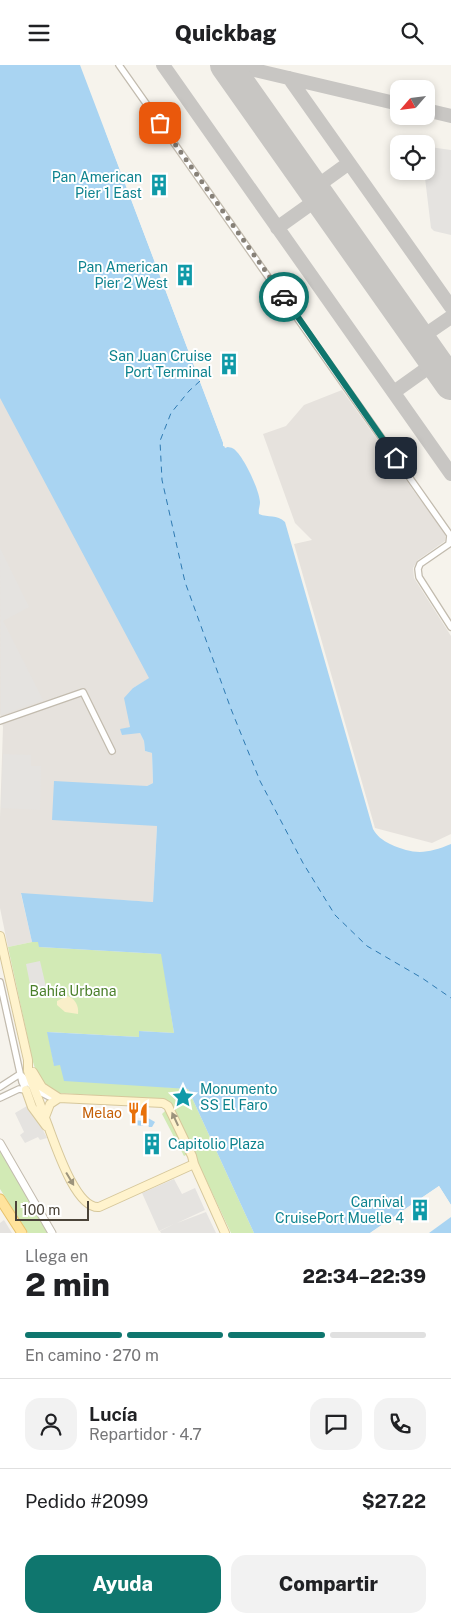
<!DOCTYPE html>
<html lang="es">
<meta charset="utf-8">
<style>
:root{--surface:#fff;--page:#f2f2f2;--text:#202124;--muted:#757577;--line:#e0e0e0;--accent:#0f766e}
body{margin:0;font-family:"Public Sans",sans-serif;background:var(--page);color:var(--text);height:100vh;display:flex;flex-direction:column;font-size:19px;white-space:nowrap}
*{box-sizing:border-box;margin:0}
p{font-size:16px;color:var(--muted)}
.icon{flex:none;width:28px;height:28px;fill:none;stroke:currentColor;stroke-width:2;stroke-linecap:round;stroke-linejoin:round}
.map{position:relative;height:1168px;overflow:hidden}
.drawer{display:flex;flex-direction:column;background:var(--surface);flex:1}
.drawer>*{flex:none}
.needle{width:32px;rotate:242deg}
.buttons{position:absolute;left:390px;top:15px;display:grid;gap:10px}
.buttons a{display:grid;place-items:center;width:45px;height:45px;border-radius:10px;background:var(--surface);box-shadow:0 2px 8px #0003;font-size:25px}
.scale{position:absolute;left:15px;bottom:12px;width:74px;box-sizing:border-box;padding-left:5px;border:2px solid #4b4439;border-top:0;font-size:14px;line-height:18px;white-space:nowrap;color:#4b4439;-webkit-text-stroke:4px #fff;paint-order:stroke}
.pin{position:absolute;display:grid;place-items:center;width:42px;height:42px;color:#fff;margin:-21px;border-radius:10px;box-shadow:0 2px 8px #0006}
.courier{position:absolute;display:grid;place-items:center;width:50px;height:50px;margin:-25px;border:4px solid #0f766e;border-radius:50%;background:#fff;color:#222;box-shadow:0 1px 6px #0007}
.head em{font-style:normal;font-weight:800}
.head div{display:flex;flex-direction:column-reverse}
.head{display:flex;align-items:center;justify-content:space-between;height:85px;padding:0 25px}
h1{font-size:32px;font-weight:800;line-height:38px}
.bar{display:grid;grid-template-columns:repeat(4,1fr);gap:8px 5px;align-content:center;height:60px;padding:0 25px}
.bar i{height:6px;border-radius:4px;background:var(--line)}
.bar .active{background:var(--accent)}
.bar p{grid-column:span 4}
.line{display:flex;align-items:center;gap:12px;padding:0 25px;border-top:1px solid var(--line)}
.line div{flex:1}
.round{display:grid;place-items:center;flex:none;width:52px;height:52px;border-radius:15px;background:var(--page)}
.cta{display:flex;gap:10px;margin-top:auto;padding:10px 25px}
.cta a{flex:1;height:58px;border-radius:15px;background:var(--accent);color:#fff;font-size:20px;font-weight:800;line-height:58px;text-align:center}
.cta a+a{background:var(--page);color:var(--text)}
header{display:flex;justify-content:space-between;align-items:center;height:65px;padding:0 25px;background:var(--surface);font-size:22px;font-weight:800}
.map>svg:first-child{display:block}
.industrial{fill:#e6e2dd}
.green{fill:#d2eab5}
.sand{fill:#f9efc9}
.parking{fill:#e5e3e0}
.water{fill:#a9d4f2}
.pier{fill:#f6f3ec}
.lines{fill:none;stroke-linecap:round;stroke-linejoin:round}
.ferry{stroke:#2e7ab2;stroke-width:1;stroke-dasharray:6 5;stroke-linecap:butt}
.taxiway{stroke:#c8c6c3;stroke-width:14}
.runway{stroke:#c8c6c3;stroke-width:32}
.minor-casing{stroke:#c2bbae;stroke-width:8}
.tertiary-casing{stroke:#c2bbae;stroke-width:9}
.secondary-casing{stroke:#d6c79b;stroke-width:10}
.primary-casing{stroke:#e6c16a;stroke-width:11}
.minor{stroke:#fff;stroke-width:5.5}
.tertiary{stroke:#fff;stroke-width:7}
.secondary{stroke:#fff3cd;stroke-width:8}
.primary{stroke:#ffe39c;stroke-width:9}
.oneway{fill:#9c937c}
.done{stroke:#878178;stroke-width:5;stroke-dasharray:0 9}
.route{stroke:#0f766e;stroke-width:6}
.labels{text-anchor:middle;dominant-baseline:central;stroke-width:4;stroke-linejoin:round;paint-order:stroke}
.culture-label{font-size:14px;fill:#0d838f;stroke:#fff;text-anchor:end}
.park-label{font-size:14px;fill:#4a7f2a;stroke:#fff}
.food-label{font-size:14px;fill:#c56008;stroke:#fff;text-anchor:end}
</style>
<header><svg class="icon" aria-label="menu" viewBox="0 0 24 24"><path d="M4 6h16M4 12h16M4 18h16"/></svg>Quickbag<svg class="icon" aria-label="search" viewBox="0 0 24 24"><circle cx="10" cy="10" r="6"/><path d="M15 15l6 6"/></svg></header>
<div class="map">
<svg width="451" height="1168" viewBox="0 0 451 1168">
<rect width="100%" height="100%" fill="#f6f3ec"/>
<!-- industrial -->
<path class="industrial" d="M 342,325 L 416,429 L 446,468 L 445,476 L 418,495 L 413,503 L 414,513 L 451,571 L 451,769 L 432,778 L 375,763 L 294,479 L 312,475 L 295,458 L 263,369 L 286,361 L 304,340 Z
M 0,329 L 150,613 L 133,623 L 130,662 L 120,665 L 140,668 L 144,676 L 145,686 L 152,688 L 153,718 L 147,721 L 157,761 L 153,837 L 21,829 L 32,877 L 8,882 L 0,843 L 0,752 L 3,662 L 0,649 Z"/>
<!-- green -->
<path class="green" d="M 32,877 L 39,877 L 39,882 L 162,889 L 174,968 L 139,966 L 139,972 L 48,967 L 54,1000 L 60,1000 L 165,1022 L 188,1024 L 254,1168 L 231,1168 L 170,1038 L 162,1034 L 58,1028 C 42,1019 38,1014 33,997 L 8,882 Z
M 167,1044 L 184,1084 L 188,1089 L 184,1091 L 162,1049 Z
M 0,1084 L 49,1168 L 28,1168 L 0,1124 Z"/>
<!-- sand -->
<path class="sand" d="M 67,931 C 75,933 79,941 78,949 L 65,947 L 57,940 L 57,936 Z"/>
<!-- parking -->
<path class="parking" d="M 430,82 L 451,85 L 451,170 L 434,166 L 431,163 L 425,113 L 424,107 L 422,106 L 426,106 L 426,84 Z
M 0,483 L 29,542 L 3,556 L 43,635 L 1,650 Z
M 3,689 L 31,690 L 31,701 L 41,701 L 40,745 L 1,743 Z
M 40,896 L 47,926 L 32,929 L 26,899 Z
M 27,1041 L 40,1059 L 47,1073 L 40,1075 L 38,1072 L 25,1078 L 20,1070 L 24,1067 L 15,1048 Z
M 174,1114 L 182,1129 L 195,1123 L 205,1145 L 177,1158 L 206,1147 L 216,1168 L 161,1168 L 160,1166 L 174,1159 L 159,1166 L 142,1128 Z
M 4,1155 L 12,1168 L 0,1168 L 0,1158 Z"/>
<!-- water -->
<path class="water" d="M 0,0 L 80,0 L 223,377 L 223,381 C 227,382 231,382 234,384 C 244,392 259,424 260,437 C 260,442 258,444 259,449 C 268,453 277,449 285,457 L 373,764 C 377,771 382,775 390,779 C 414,790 427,789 451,779 L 451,1140 L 439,1121 L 370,1168 L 254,1168 L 188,1024 L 64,1016 L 60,1000 L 54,1001 L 47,967 L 139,972 L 139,966 L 174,968 L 161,889 L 39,882 L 38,877 L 32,877 L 21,828 L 153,837 L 157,761 L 52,755 L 54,716 L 147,721 L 153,718 L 152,688 L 145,686 L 144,676 L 140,668 L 122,670 L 120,664 L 130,662 L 124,633 L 133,623 L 149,613 L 0,333 Z
M 148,1053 L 155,1057 L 152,1062 L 149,1062 L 147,1058 L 142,1061 L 130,1059 L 134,1055 L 144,1056 Z
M 451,1152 L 451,1168 L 429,1168 Z"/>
<!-- pier -->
<path class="pier" d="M 107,64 L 226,379 L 233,380 L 225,383 L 105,65 Z
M 439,1121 L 451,1140 L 451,1142 L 438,1125 L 374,1168 L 370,1168 Z"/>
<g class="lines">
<!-- ferry -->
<path class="ferry" d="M 200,316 L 189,326 L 171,348 L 160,376 L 162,415 L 185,517 L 231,644 L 260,716 L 303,798 L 335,850 L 367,881 L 422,913 L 451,933"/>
<!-- taxiway -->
<path class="taxiway" d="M 163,0 L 451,409
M 233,0 L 399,39
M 289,13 L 451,242
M 426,45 L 451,51
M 313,124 L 349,98
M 277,163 L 319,133
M 419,274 L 451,252
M 394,327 L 436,297"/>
<!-- runway -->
<path class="runway" d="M 226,0 L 451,319"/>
<!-- minor casing -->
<g class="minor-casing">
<path id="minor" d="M 119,0 L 450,470 L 449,479 L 420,499 L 418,504 L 419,512 L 451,562
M 0,656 L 83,627 L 112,686
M 0,917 L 22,1017 L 26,1025 L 19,1024 L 0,1033
M 22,1011 C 29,1020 45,1032 57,1034
M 0,1022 L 20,1009"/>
</g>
<!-- tertiary casing -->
<g class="tertiary-casing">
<path id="tertiary" d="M 0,1078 L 52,1168"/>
</g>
<!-- secondary casing -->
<g class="secondary-casing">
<path id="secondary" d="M 0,871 L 28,995 L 28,1006 C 33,1022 40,1037 45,1053 C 53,1072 74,1144 99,1142 L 194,1099
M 33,1007 L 42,1022 L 59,1033 L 163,1038 L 168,1041 L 192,1091 L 194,1099 L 225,1168
M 26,1025 L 32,1042 L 46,1061
M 45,1052 L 50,1039 L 59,1033"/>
</g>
<!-- primary casing -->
<g class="primary-casing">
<path id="primary" d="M 0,1134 L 22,1168"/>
</g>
<!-- minor -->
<use href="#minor" class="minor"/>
<!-- tertiary -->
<use href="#tertiary" class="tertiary"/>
<!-- secondary -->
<use href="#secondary" class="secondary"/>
<!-- primary -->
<use href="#primary" class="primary"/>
</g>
<!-- one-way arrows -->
<defs><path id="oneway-solid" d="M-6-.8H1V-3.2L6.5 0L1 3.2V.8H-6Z" transform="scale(1.25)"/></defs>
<g class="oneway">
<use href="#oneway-solid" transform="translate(175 1054) rotate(-115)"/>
<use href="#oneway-solid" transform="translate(70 1114) rotate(59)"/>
</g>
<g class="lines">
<!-- done -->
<path class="done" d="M 160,58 L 284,232"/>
<!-- route -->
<path class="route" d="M 284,232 L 396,393"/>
</g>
<!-- icons -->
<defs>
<g id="building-bare" transform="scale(1.725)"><path d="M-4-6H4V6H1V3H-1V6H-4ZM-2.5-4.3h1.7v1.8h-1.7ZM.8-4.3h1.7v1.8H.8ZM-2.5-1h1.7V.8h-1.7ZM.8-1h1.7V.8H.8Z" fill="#0f9aa8" stroke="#fff" stroke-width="2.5" paint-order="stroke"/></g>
<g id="sight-bare" transform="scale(1.725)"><path d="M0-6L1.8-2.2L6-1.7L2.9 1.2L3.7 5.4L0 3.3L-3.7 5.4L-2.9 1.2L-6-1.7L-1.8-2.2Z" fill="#0f9aa8" stroke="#fff" stroke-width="2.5" paint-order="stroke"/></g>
<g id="restaurant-bare" transform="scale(1.725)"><path d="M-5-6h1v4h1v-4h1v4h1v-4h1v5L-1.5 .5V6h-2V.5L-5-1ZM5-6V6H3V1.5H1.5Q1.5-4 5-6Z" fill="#e8710a" stroke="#fff" stroke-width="2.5" paint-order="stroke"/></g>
</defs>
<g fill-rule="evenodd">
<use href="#building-bare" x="159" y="120"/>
<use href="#building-bare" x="185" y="210"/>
<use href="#building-bare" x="229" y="299"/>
<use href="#sight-bare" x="183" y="1032"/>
<use href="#restaurant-bare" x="138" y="1048"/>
<use href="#building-bare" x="152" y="1079"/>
<use href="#building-bare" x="420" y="1145"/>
</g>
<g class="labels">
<!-- culture labels -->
<g class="culture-label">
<text x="142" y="112">Pan American<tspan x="142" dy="16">Pier 1 East</tspan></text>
<text x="168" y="202">Pan American<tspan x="168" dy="16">Pier 2 West</tspan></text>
<text x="212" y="291">San Juan Cruise<tspan x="212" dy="16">Port Terminal</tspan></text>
<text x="200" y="1024" text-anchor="start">Monumento<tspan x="200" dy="16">SS El Faro</tspan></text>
<text x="168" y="1079" text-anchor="start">Capitolio Plaza</text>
<text x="404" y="1137">Carnival<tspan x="404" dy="16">CruisePort Muelle 4</tspan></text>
</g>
<!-- park labels -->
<g class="park-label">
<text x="73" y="926">Bahía Urbana</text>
</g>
<!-- food labels -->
<g class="food-label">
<text x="122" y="1048">Melao</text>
</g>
</g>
</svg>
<div class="buttons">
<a><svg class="needle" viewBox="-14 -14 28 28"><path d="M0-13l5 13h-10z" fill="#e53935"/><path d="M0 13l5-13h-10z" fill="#757577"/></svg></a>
<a><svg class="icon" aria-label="locate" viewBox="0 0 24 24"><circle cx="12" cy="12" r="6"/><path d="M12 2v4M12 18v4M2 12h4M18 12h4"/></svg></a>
</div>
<div class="scale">100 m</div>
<div class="pin" style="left:160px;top:58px;background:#ea580c"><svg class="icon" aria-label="bag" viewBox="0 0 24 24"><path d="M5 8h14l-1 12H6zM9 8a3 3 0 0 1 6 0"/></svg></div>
<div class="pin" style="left:396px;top:393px;background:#1f2937"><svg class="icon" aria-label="home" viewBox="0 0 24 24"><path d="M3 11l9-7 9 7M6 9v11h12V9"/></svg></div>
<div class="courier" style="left:284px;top:232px"><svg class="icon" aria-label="car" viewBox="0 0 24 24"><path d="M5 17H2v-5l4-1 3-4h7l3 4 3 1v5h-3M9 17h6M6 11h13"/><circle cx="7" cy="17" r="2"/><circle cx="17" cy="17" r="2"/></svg></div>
</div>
<section class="drawer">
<div class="head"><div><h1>2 min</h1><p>Llega en</p></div><em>22:34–22:39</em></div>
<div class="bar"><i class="active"></i><i class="active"></i><i class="active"></i><i></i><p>En camino · 270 m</p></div>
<div class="line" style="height:90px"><a class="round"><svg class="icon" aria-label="person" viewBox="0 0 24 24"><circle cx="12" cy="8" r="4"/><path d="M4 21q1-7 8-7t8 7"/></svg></a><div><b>Lucía</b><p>Repartidor · 4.7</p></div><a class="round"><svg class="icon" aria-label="chat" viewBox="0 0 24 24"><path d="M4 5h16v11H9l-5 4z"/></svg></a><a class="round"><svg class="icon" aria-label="phone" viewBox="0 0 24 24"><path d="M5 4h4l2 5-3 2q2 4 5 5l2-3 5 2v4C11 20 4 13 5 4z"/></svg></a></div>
<div class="line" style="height:65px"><div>Pedido #2099</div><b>$27.22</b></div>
<div class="cta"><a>Ayuda</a><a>Compartir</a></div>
</section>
